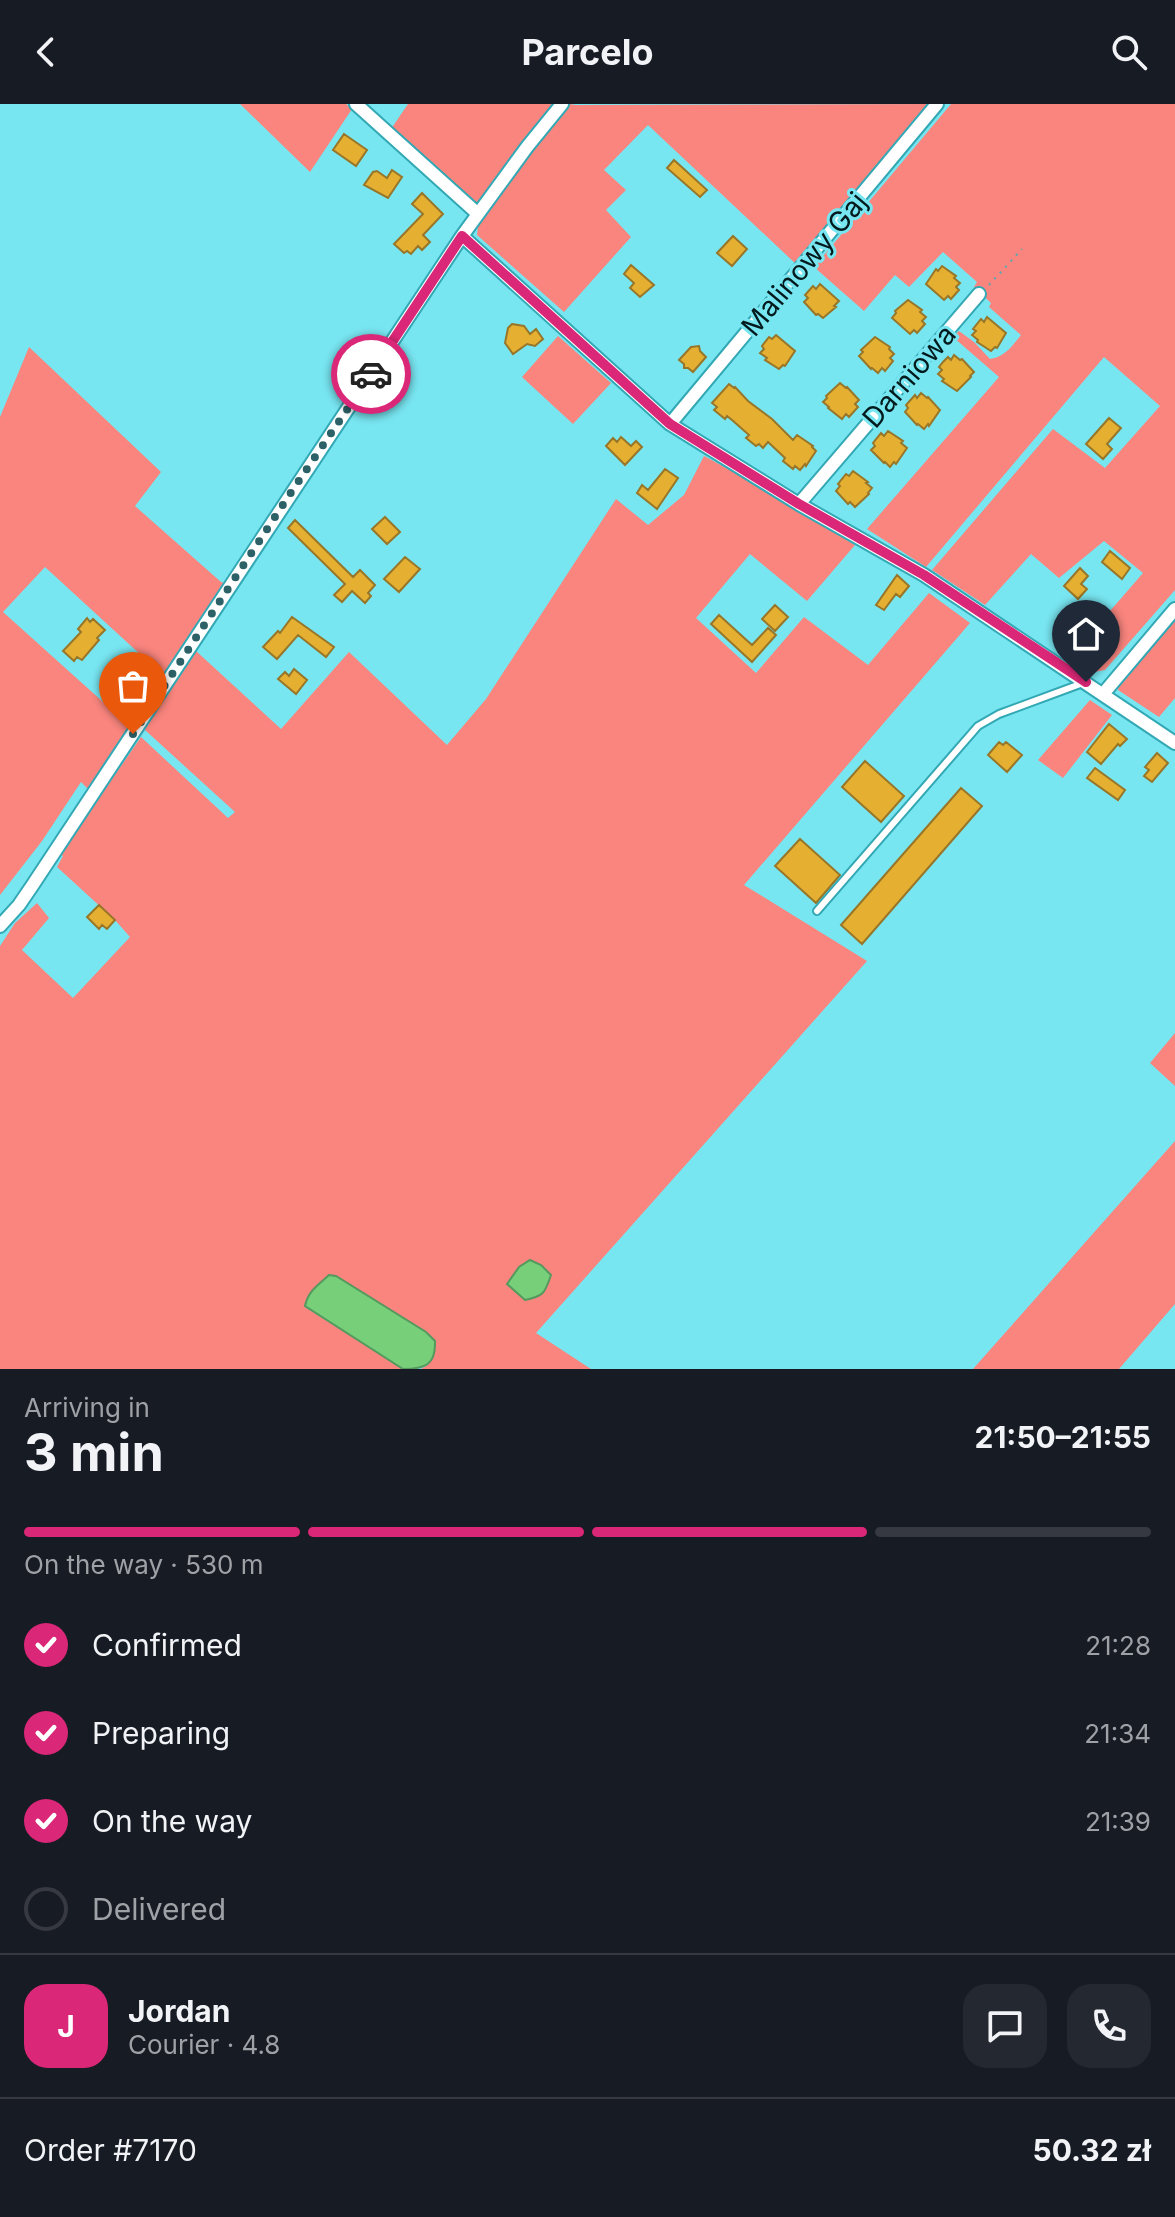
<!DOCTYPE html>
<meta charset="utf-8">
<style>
:root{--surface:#171b24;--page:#242831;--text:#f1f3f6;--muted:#9ea1a6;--line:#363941;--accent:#db2777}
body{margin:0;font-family:Inter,sans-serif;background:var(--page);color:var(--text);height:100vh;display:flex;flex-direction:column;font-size:30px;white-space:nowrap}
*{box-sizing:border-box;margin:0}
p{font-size:26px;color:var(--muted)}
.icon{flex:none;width:44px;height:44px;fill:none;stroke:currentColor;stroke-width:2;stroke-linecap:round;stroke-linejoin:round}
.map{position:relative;height:1265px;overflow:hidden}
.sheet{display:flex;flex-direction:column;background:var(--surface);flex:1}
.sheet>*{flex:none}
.pin{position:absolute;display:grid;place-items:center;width:68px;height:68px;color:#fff;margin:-82px -34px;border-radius:50% 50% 50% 0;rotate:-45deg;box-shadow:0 0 8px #0007}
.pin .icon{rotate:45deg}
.courier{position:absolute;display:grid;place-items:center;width:80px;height:80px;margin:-40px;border:6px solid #db2777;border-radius:50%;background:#fff;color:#222;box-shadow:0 2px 10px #0007}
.overview em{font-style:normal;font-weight:700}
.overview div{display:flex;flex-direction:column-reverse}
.overview{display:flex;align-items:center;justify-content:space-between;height:136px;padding:0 24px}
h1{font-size:52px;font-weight:700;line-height:60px}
.bar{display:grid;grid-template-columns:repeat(4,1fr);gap:12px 8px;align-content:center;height:96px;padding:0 24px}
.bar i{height:10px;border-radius:6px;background:var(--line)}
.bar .selected{background:var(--accent)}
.bar p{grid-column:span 4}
.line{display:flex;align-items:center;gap:20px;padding:0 24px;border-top:2px solid var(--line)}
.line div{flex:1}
.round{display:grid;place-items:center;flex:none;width:84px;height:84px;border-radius:24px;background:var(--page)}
ol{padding:0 24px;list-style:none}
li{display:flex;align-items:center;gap:24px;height:88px}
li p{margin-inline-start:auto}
li .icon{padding:8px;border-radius:50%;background:var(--accent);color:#fff;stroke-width:4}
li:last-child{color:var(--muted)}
li i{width:44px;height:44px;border:4px solid var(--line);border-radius:50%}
header{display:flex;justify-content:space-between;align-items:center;height:104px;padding:0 24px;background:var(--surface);font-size:36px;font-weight:700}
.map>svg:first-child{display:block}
.green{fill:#f9857e}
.water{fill:#77cf7a;stroke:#54995e;stroke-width:2}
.building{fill:#e5b032;stroke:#987629;stroke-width:2}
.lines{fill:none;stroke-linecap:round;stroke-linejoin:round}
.service-casing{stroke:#32a8b4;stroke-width:10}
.minor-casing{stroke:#32a8b4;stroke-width:16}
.path{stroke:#55a9b1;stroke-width:2;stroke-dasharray:2 6;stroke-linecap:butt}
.service{stroke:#fff;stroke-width:6}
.minor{stroke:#fff;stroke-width:12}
.done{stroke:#2c6167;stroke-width:8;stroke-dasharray:0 14.4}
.route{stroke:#db2777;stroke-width:10}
.labels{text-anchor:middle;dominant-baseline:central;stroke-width:6;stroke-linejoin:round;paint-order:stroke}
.street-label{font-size:28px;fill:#031a1d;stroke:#78e6f1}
</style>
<header><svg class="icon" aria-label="back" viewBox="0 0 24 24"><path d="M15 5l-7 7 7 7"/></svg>Parcelo<svg class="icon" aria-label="search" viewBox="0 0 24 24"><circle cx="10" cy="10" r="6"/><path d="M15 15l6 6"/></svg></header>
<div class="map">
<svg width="1175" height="1265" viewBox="0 0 1175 1265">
<rect width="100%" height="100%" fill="#78e6f1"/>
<!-- green -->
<path class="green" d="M 240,0 L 346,0 L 352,5 L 310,68 Z
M 408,0 L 557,0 L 486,94 L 476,99 L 391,25 Z
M 569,0 L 576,1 L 932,0 L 797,161 L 648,21 L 604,66 L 626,86 L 606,106 L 631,133 L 564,208 L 477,131 L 478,122 L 535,40 Z
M 951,0 L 1175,0 L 1175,486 L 1105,566 L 1094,568 L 1071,552 L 1143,469 L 1104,437 L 1059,474 L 1031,450 L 985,501 L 932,466 L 1053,325 L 1105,364 L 1160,302 L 1104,253 L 926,463 L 867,425 L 999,273 L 953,233 L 959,227 L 974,238 L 990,255 C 1005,253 1012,242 1021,231 L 989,203 L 991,199 L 974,183 L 977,178 L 943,148 L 909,183 L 895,171 L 864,207 L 814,163 Z
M 558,232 L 611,279 L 573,320 L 522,273 Z
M 29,243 L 161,368 L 135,402 L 221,478 L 227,480 L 166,574 L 45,463 L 3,508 L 132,624 L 89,686 L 81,678 L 42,737 L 0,791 L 0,313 Z
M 704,352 L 769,387 L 855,441 L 807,497 L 750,450 L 696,514 L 756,569 L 804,513 L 868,561 L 929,489 L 970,519 L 744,781 L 867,857 L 536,1229 L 591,1265 L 421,1265 L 429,1260 L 426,1228 L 336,1172 L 329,1171 L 322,1178 L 305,1203 L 403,1265 L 0,1265 L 0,842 L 15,819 L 37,799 L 49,814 L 22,846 L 73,894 L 130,833 L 115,816 L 57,763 L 63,752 L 60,750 L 141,633 L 228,714 L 235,708 L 145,626 L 148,617 L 196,547 L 281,625 L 349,548 L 447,641 L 486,595 L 616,395 L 648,421 L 684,391 Z
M 1175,512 L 1175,594 L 1159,613 L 1118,586 L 1119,577 Z
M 1090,596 L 1112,611 L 1063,674 L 1038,656 Z
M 1175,929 L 1175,982 L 1150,959 Z
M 1175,1037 L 1175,1200 L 1119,1265 L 973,1265 Z"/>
<!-- water -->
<path class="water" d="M 530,1156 L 541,1161 L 551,1171 C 545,1189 544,1192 525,1196 L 507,1180 L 519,1163 Z
M 329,1171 L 336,1172 L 426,1228 L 435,1237 C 436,1261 425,1265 403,1265 L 305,1202 C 308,1187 318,1181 329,1171 Z"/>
<!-- building -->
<path class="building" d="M 344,30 L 367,46 L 356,62 L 333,46 Z
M 674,56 L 707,86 L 700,93 L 667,64 Z
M 392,66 L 402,73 L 388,94 L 364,81 L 373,68 L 377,67 L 387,74 Z
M 422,89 L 443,110 L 423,131 L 430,138 L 422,146 L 418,142 L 411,150 L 407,147 L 404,149 L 394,140 L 423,110 L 412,100 Z
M 733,132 L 747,145 L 732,162 L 717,149 Z
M 631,161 L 654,181 L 640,193 L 630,184 L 634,179 L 624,170 Z
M 942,162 L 956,172 L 954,174 L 960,179 L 956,183 L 959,186 L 951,195 L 948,192 L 944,196 L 926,180 L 936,165 L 938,167 Z
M 820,180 L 839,197 L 834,202 L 836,203 L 823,214 L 818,210 L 816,211 L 804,198 L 808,194 L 805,191 L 813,182 L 816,185 Z
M 908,196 L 922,206 L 920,208 L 926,213 L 922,217 L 925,220 L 917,229 L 914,226 L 910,230 L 892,214 L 896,209 L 895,207 Z
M 987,213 L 1006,229 L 997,244 L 995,243 L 991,247 L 977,238 L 978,236 L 972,231 L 976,227 L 973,225 L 981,215 L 984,218 Z
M 512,220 L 524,222 L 530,230 L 536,225 L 543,235 L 535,242 L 527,240 L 513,250 L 505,239 L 508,224 Z
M 776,231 L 795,247 L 785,262 L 783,261 L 779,265 L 765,256 L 767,254 L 760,249 L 764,245 L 762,242 L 769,233 L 772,235 Z
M 875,233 L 890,243 L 889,245 L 894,250 L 890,254 L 893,257 L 885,267 L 882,264 L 878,269 L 872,264 L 871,265 L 859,252 L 863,248 L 861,246 Z
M 699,242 L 700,247 L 706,253 L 693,268 L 688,264 L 684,264 L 684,260 L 679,256 L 691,243 Z
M 954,251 L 960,256 L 962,255 L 974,268 L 970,272 L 971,273 L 957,287 L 942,277 L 944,275 L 938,270 L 942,266 L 939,263 L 943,258 L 948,253 L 951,256 Z
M 840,279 L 846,284 L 847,283 L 859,296 L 855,300 L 858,303 L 849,313 L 846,310 L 842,315 L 828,304 L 829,303 L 823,298 L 827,294 L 826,292 Z
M 729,280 L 734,284 L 735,283 L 748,297 L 772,315 L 793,336 L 797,331 L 813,342 L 812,343 L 816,347 L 806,362 L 805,360 L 800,366 L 795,362 L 793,365 L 783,357 L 785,354 L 768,338 L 763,344 L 759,340 L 756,342 L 746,334 L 749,331 L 732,316 L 727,312 L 725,315 L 714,306 L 717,303 L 712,299 Z
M 921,289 L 927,294 L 928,293 L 940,306 L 929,322 L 928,320 L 924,325 L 918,320 L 917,321 L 905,308 L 908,304 L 906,301 L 915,291 L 917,294 Z
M 1109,314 L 1121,324 L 1107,340 L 1112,345 L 1103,355 L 1086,340 Z
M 888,327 L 903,337 L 901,339 L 907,344 L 896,360 L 894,358 L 890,363 L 885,358 L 884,359 L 871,346 L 875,342 L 873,339 L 881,329 L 884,332 Z
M 621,333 L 631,342 L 636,337 L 642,343 L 625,361 L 606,342 L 613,334 L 617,338 Z
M 665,365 L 678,374 L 657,405 L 637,389 L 642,381 L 648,386 Z
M 853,367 L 868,378 L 866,379 L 872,384 L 868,389 L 869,390 L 855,403 L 850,398 L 848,400 L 836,387 L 840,382 L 838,380 L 846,370 L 849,372 Z
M 385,413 L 400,428 L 387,440 L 372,425 Z
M 295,416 L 353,473 L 360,466 L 375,481 L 368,489 L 371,492 L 365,499 L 352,487 L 342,498 L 334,491 L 345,480 L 288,424 Z
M 1110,447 L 1130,464 L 1122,475 L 1102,458 Z
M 405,453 L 420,465 L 399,488 L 384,475 Z
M 1080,464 L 1088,472 L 1081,480 L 1087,485 L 1078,495 L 1064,482 Z
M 897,471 L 909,482 L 900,493 L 896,490 L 884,506 L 876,501 Z
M 775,501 L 788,513 L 775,527 L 762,515 Z
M 719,511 L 752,541 L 768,524 L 776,531 L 752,558 L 711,520 Z
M 292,513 L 334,543 L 326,553 L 298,531 L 277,555 L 263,543 L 278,527 L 280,529 Z
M 87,514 L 90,518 L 93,515 L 105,526 L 97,534 L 99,536 L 82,556 L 77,553 L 74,557 L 63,547 L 81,528 L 78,525 Z
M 294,565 L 307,576 L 296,590 L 278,575 L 285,568 L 289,572 Z
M 1109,620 L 1127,635 L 1120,642 L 1118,640 L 1101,660 L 1087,648 Z
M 999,638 L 1003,641 L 1006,638 L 1022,651 L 1007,668 L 988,651 Z
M 1157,649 L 1168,659 L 1152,678 L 1144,672 L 1149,666 L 1145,663 Z
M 865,657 L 904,692 L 881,718 L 842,683 Z
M 1095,664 L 1125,686 L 1118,696 L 1087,674 Z
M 961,684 L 982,702 L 862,840 L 841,821 Z
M 800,735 L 840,771 L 816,799 L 775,762 Z
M 99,801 L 115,816 L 107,825 L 102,821 L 99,825 L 87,813 Z"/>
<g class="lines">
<!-- service casing -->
<g class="service-casing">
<path id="service" d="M 817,807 L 978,622 L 999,610 L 1083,579"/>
</g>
<!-- minor casing -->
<g class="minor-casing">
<path id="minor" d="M 356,0 L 478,110
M 462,132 L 670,320 L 799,400 L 924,471 L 1175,639
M 670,320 L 937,0
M 799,400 L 979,190
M 1103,590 L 1175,505
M 0,822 L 19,801 L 32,782 L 462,132 L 527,43 L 562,0"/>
</g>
<!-- path -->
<path class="path" d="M 989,181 L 1022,145"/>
<!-- service -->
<use href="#service" class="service"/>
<!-- minor -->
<use href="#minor" class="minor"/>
</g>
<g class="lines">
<!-- done -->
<path class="done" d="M 133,630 L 290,390 L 371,270"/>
<!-- route -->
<path class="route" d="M 371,270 L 462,132 L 670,320 L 799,400 L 924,471 L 1086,578"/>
</g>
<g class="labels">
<!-- street labels -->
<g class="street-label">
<text transform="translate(804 160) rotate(-50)">Malinowy Gaj</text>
<text transform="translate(909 272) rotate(-49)">Darniowa</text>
</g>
</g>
</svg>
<div class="pin" style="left:133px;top:630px;background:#ea580c"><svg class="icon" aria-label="bag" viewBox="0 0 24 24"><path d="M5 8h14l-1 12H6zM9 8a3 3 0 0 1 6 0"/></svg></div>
<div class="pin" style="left:1086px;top:578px;background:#1f2937"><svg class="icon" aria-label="home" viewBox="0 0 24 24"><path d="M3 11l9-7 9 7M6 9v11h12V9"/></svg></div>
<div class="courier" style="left:371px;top:270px"><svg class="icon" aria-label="car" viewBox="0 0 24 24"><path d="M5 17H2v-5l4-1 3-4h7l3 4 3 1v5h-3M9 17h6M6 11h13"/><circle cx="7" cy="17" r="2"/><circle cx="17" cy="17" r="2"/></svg></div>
</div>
<section class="sheet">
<div class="overview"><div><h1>3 min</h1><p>Arriving in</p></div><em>21:50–21:55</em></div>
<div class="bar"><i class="selected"></i><i class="selected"></i><i class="selected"></i><i></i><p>On the way · 530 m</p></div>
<ol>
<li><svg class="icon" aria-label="check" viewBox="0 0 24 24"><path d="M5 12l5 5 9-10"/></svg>Confirmed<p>21:28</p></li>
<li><svg class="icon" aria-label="check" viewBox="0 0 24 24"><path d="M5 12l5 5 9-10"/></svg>Preparing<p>21:34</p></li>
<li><svg class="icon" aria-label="check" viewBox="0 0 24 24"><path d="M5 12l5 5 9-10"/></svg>On the way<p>21:39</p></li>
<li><i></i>Delivered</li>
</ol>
<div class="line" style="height:144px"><b class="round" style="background:var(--accent);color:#fff">J</b><div><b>Jordan</b><p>Courier · 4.8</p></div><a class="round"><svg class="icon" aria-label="chat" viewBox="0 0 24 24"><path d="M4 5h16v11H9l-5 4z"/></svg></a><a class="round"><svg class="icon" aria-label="phone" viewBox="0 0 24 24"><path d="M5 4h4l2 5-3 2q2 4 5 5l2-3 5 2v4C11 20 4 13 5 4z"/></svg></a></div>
<div class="line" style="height:104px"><div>Order #7170</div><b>50.32 zł</b></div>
</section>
